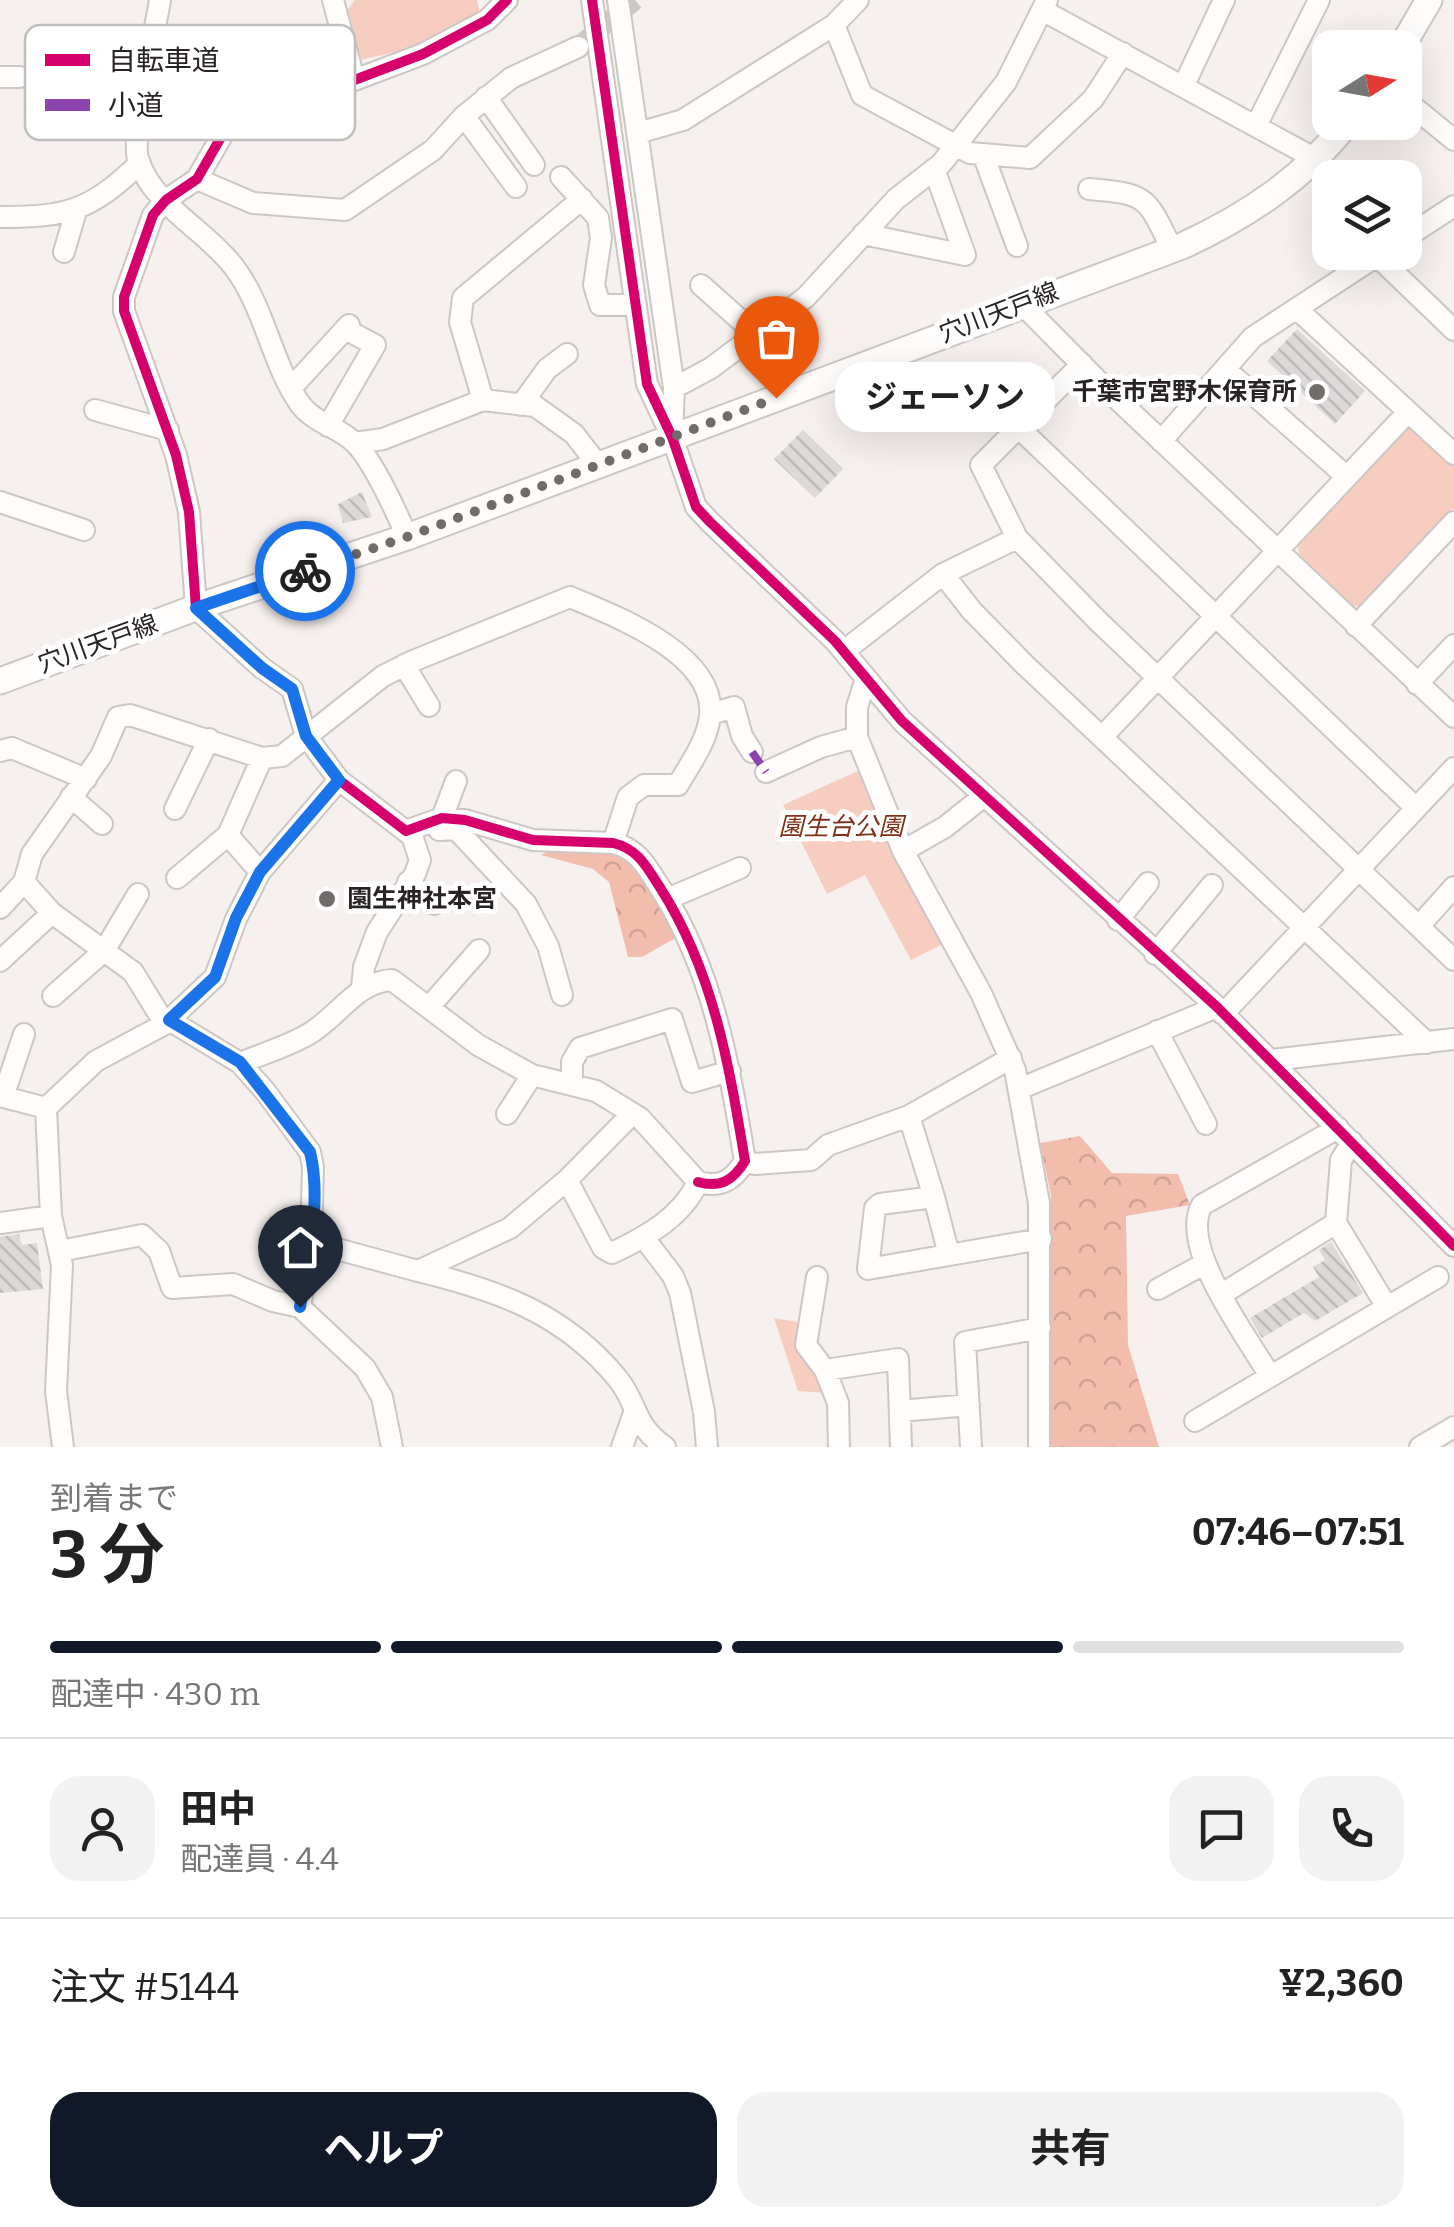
<!DOCTYPE html>
<html lang="ja">
<meta charset="utf-8">
<style>
:root{--surface:#fff;--page:#f2f2f2;--text:#222;--muted:#767676;--line:#e0e0e0;--accent:#111827}
body{margin:0;font-family:Bitter,"Noto Sans JP",serif;background:var(--page);color:var(--text);height:100vh;display:flex;flex-direction:column;font-size:38px;white-space:nowrap}
*{box-sizing:border-box;margin:0}
p{font-size:32px;color:var(--muted)}
.icon{flex:none;width:55px;height:55px;fill:none;stroke:currentColor;stroke-width:2;stroke-linecap:round;stroke-linejoin:round}
.map{position:relative;height:1447px;overflow:hidden}
.panel{display:flex;flex-direction:column;background:var(--surface);flex:1}
.panel>*{flex:none}
.needle{width:65px;rotate:79deg}
.controls{position:absolute;left:1312px;top:30px;display:grid;gap:20px}
.controls a{display:grid;place-items:center;width:110px;height:110px;border-radius:20px;background:var(--surface);box-shadow:0 10px 40px #0002;font-size:50px}
.pin{position:absolute;display:grid;place-items:center;width:85px;height:85px;color:#fff;margin:-102px -42px;border-radius:50% 50% 50% 0;rotate:-45deg;box-shadow:0 0 10px #0007}
.pin .icon{rotate:45deg}
.courier{position:absolute;display:grid;place-items:center;width:100px;height:100px;margin:-50px;border:8px solid #1a73e8;border-radius:50%;background:#fff;color:#222;box-shadow:0 2px 12px #0007}
.bubble{position:absolute;height:70px;border-radius:30px;background:var(--surface);box-shadow:0 10px 40px #0002;font-size:32px;font-weight:700;line-height:70px;text-align:center}
.summary em{font-style:normal;font-weight:700}
.summary div{display:flex;flex-direction:column-reverse}
.summary{display:flex;align-items:center;justify-content:space-between;height:170px;padding:0 50px}
h1{font-size:65px;font-weight:700;line-height:75px}
.bar{display:grid;grid-template-columns:repeat(4,1fr);gap:15px 10px;align-content:center;height:120px;padding:0 50px}
.bar i{height:12px;border-radius:8px;background:var(--line)}
.bar .current{background:var(--accent)}
.bar p{grid-column:span 4}
.line{display:flex;align-items:center;gap:25px;padding:0 50px;border-top:2px solid var(--line)}
.line div{flex:1}
.round{display:grid;place-items:center;flex:none;width:105px;height:105px;border-radius:30px;background:var(--page)}
.primary-button{display:flex;gap:20px;margin-top:auto;padding:20px 50px}
.primary-button a{flex:1;height:115px;border-radius:30px;background:var(--accent);color:#fff;font-size:40px;font-weight:700;line-height:115px;text-align:center}
.primary-button a+a{background:var(--page);color:var(--text)}
.map>svg:first-child{display:block}
.forest{fill:url(#forest-crowns)}
.park{fill:#f7cdc0}
.building{fill:url(#building-back-hatch)}
.lines{fill:none;stroke-linecap:round;stroke-linejoin:round}
.minor-tunnel{stroke:#cdc7c5;stroke-width:20;stroke-dasharray:20 10;stroke-linecap:butt}
.minor-casing{stroke:#ccc7c5;stroke-width:24}
.major-casing{stroke:#ccc7c5;stroke-width:29}
.minor{stroke:#fefdfc;stroke-width:20}
.major{stroke:#fefdfc;stroke-width:25}
.quiet{stroke:#8e44ad;stroke-width:8;stroke-dasharray:15 8;stroke-linecap:butt}
.cycleway-casing{stroke:#fff;stroke-width:16}
.cycleway{stroke:#d6006c;stroke-width:10}
.done{stroke:#716b6a;stroke-width:10;stroke-dasharray:0 18}
.route{stroke:#1a73e8;stroke-width:12}
.poi-dot{fill:#716b6a;stroke:#fff;stroke-width:4}
.labels{text-anchor:middle;dominant-baseline:central;stroke-width:10;stroke-linejoin:round;paint-order:stroke}
.street-label{font-size:25px;fill:#292423;stroke:#fff}
.poi-label{font-size:25px;font-weight:bold;fill:#292423;stroke:#fff;text-anchor:end}
.park-label{font-size:25px;font-style:italic;fill:#823017;stroke:#fff}
.key{fill:#fff;stroke:#bfbdbd;stroke-width:2.5}
.key-label{font-size:28px;fill:#292423}
</style>
<div class="map">
<svg width="1454" height="1447" viewBox="0 0 1454 1447">
<defs>
<pattern id="forest-crowns" width="20" height="18" patternUnits="userSpaceOnUse" patternTransform="scale(2.5)"><rect width="20" height="18" fill="#f3bdae"/><path d="M2 6a3 3 0 1 1 6 0M12 15a3 3 0 1 1 6 0" fill="none" stroke="#d0a295"/></pattern>
<pattern id="building-back-hatch" width="6" height="6" patternUnits="userSpaceOnUse" patternTransform="scale(2.5)"><rect width="6" height="6" fill="#ded9d8"/><path d="M-1 5l2 2M0 0l6 6M5-1l2 2" fill="none" stroke="#bebab9"/></pattern>
</defs>
<rect width="100%" height="100%" fill="#f6f0ee"/>
<!-- forest -->
<path class="forest" d="M 551,850 L 614,852 L 640,869 L 679,936 L 642,957 L 628,957 L 609,882 L 593,869 L 541,855 Z
M 1080,1136 L 1112,1173 L 1178,1174 L 1190,1205 L 1126,1216 L 1128,1345 L 1159,1447 L 1044,1447 L 1051,1195 L 1040,1143 Z"/>
<!-- park -->
<path class="park" d="M 355,0 L 477,0 L 480,13 L 409,49 L 360,60 L 348,9 Z
M 1415,427 L 1454,465 L 1454,508 L 1363,606 L 1353,606 L 1299,554 L 1297,540 L 1399,428 Z
M 862,769 L 949,941 L 911,960 L 865,875 L 827,894 L 783,805 Z
M 774,1318 L 803,1323 L 826,1393 L 798,1391 Z"/>
<!-- building -->
<path class="building" d="M 1297,329 L 1365,391 L 1335,424 L 1267,361 Z
M 803,430 L 843,469 L 815,498 L 774,459 Z
M 362,492 L 372,517 L 343,523 L 338,504 Z
M 19,1234 L 22,1245 L 37,1243 L 43,1289 L 0,1293 L 0,1237 Z
M 1331,1242 L 1363,1293 L 1315,1321 L 1304,1313 L 1262,1338 L 1250,1318 L 1319,1277 L 1313,1267 L 1325,1260 L 1319,1250 Z"/>
<g class="lines">
<!-- minor-tunnel -->
<path class="minor-tunnel" d="M 578,47 L 635,0"/>
<!-- minor casing -->
<g class="minor-casing">
<path id="minor" d="M 160,0 C 155,32 131,133 138,159 C 152,205 206,230 234,267 C 265,308 271,362 300,404 C 315,424 340,427 356,444 C 374,463 397,513 407,537
M 333,0 L 354,79
M 592,0 L 647,384 L 672,437 L 696,507 L 710,522 L 835,641 L 902,721 L 1217,1007 L 1454,1246
M 618,0 L 674,388 L 672,434
M 1042,10 L 1314,158
M 834,25 L 862,95 L 970,153 L 1030,158 L 1093,99 L 1123,53
M 0,77 L 20,77
M 1184,85 L 1224,0
M 486,97 L 534,165
M 1405,100 L 1454,140
M 464,116 L 516,187
M 1256,126 L 1319,0
M 638,133 L 683,120 L 834,25 L 858,0
M 983,154 L 1017,246
M 561,177 L 598,218 L 601,238 L 594,285 L 600,305 L 636,305
M 197,179 L 253,203 L 345,210 L 433,150 L 464,116 L 511,78 L 578,47
M 1089,189 C 1149,194 1146,197 1172,249
M 0,217 C 68,217 90,211 140,163
M 863,234 L 965,255 L 934,169
M 1405,238 L 1454,206
M 64,252 L 76,211
M 1377,256 L 1454,330
M 701,285 L 756,334
M 1022,304 L 1098,381 L 1454,717
M 1297,309 L 1454,454
M 1082,364 L 981,465 L 1017,538 L 1098,621 L 1454,960
M 1225,369 L 1347,477
M 292,387 L 349,325
M 674,388 L 711,368 L 806,297 L 896,199 L 941,164 L 1006,82 L 1047,0
M 483,400 L 460,322 L 463,298 L 582,199
M 521,405 L 547,369 L 567,354
M 95,410 L 168,430
M 328,426 L 375,345 L 345,329
M 1019,428 L 1416,808
M 1161,441 L 1253,337 L 1383,252
M 355,443 L 383,439 L 483,400 L 535,406 L 574,434 L 598,465
M 0,502 L 84,530
M 943,574 L 972,611 L 1025,665 L 1427,1043
M 1356,626 L 1454,522
M 844,651 L 943,574 L 1017,538
M 404,665 L 429,706
M 866,678 L 857,707 L 857,737 L 903,851 L 981,993 L 1015,1070 L 1039,1203 L 1039,1447
M 1417,684 L 1454,645
M 711,714 L 734,707 L 742,736 L 752,752
M 1103,736 L 1408,412
M 0,751 L 12,748 L 86,779
M 766,772 L 821,747 L 857,737
M 71,797 L 102,824
M 175,809 L 209,739
M 442,818 L 456,781
M 439,830 L 456,829 L 526,904 L 548,946 L 562,995
M 406,831 L 442,818 L 465,820 L 533,840 L 613,843 C 639,849 647,868 661,889 C 714,973 729,1065 745,1161 C 733,1181 720,1188 698,1182
M 228,835 L 260,872
M 903,851 L 945,827 L 984,796
M 177,878 L 228,835 L 262,758
M 408,882 L 434,904
M 667,899 L 740,868
M 0,908 L 24,882
M 1118,920 L 1148,883
M 1419,926 L 1454,887
M 1155,954 L 1212,885
M 0,961 L 52,913
M 362,988 L 364,967 L 377,932 L 415,874 L 420,860 L 412,836 L 339,780 L 306,736 L 292,689 L 262,668 L 196,608 L 189,512 L 176,455 L 124,311 L 124,297 L 153,215 L 166,200 L 197,179 L 228,125 L 262,107 L 291,104 L 423,54 L 487,20 L 507,0
M 53,996 L 104,951 L 138,894
M 429,1007 L 479,950
M 1223,1014 L 1454,768
M 169,1020 L 240,1063 L 265,1091 L 310,1152 L 313,1167 L 311,1242 L 300,1307
M 165,1024 L 133,972 L 52,913 L 24,882 L 32,854 L 101,756 L 118,717 L 130,715 L 262,758 L 282,756 L 383,676 L 413,661 L 570,597 C 615,616 716,654 710,715 C 708,740 690,764 678,785 L 644,785 L 628,797 L 613,843
M 1157,1031 L 1206,1124
M 1272,1060 L 1454,1039
M 240,1063 C 262,1054 286,1047 307,1035 C 338,1018 355,982 392,980 L 478,1045 L 532,1075 L 596,1091 L 640,1118 L 698,1182 C 682,1217 646,1237 612,1253 L 603,1248 L 567,1180
M 572,1083 L 572,1062 L 580,1048 L 672,1019 L 692,1082 L 730,1071
M 1019,1089 L 1217,1007
M 0,1096 L 46,1108 L 51,1216 L 62,1265 L 56,1391 L 63,1447
M 3,1097 L 24,1034
M 46,1108 L 96,1061 L 165,1024 L 215,977 L 236,919 L 260,872 L 339,780
M 507,1114 L 532,1075
M 909,1116 L 934,1197
M 745,1161 L 755,1164 L 811,1160 L 828,1145 L 909,1116 L 1011,1058
M 0,1223 L 51,1216
M 1336,1223 L 1387,1307
M 644,1238 L 673,1276 L 680,1293 L 704,1412 L 707,1447
M 311,1242 L 418,1271 L 510,1228 L 567,1180 L 632,1114
M 60,1251 L 142,1235 L 159,1251 L 172,1288 L 233,1284 L 273,1301 L 300,1307 L 365,1368 L 382,1397 L 392,1447
M 949,1255 L 934,1197 L 880,1204 L 875,1208 L 868,1269 L 1041,1239
M 418,1271 C 497,1290 564,1313 618,1379 C 638,1404 633,1425 665,1447
M 817,1277 L 806,1345 L 825,1370 L 898,1359 L 901,1447
M 1158,1289 L 1204,1264
M 1222,1294 L 1336,1223 L 1341,1160 L 1352,1142
M 825,1370 L 838,1403 L 839,1447
M 1270,1376 C 1248,1338 1178,1247 1202,1205 L 1338,1128
M 900,1411 L 969,1405
M 1195,1421 L 1438,1277
M 622,1447 L 634,1413
M 971,1447 L 965,1342 L 1040,1328
M 1420,1447 L 1454,1427"/>
</g>
<!-- major casing -->
<g class="major-casing">
<path id="major" d="M 1401,48 L 1429,0
M 0,681 L 203,605 L 407,537 L 1182,246 C 1247,216 1303,179 1348,122"/>
</g>
<!-- minor -->
<use href="#minor" class="minor"/>
<!-- major -->
<use href="#major" class="major"/>
<!-- quiet -->
<path class="quiet" d="M 752,752 L 766,772"/>
<!-- cycleway casing -->
<g class="cycleway-casing">
<path id="cycleway" d="M 507,0 L 487,20 L 423,54 L 291,104 L 262,107 L 228,125 L 197,179 L 166,200 L 153,215 L 124,297 L 124,311 L 176,455 L 189,512 L 196,608 L 262,668 L 292,689 L 306,736 L 339,780 L 406,831 L 442,818 L 465,820 L 533,840 L 613,843 C 639,849 647,868 661,889 C 714,973 729,1065 745,1161 C 733,1181 720,1188 698,1182
M 592,0 L 647,384 L 672,437 L 696,507 L 710,522 L 835,641 L 902,721 L 1217,1007 L 1454,1246"/>
</g>
<!-- cycleway -->
<use href="#cycleway" class="cycleway"/>
</g>
<g class="lines">
<!-- done -->
<path class="done" d="M 305,571 L 407,537 L 776,398"/>
<!-- route -->
<path class="route" d="M 300,1307 C 308,1258 322,1201 310,1152 L 240,1062 L 169,1020 L 215,977 L 236,918 L 260,872 L 339,780 L 306,736 L 292,689 L 262,668 L 196,608 L 305,571"/>
</g>
<!-- markers -->
<g class="poi-dot">
<circle cx="1317" cy="392" r="10"/>
<circle cx="327" cy="899" r="10"/>
</g>
<g class="labels">
<!-- street labels -->
<g class="street-label">
<text transform="translate(999 313) rotate(-21)">穴川天戸線</text>
<text transform="translate(98 644) rotate(-20)">穴川天戸線</text>
</g>
<!-- poi labels -->
<g class="poi-label">
<text x="1297" y="392">千葉市宮野木保育所</text>
<text x="347" y="899" text-anchor="start">園生神社本宮</text>
</g>
<!-- park labels -->
<g class="park-label">
<text x="841" y="827">園生台公園</text>
</g>
</g>
<!-- legend -->
<rect x="25" y="25" width="330" height="115" rx="15" class="key"/>
<rect x="45" y="54" width="45" height="12" fill="#d6006c"/>
<rect x="45" y="99" width="45" height="12" fill="#8e44ad"/>
<g class="key-label">
<text x="108" y="70">自転車道</text>
<text x="108" y="115">小道</text>
</g>
</svg>
<div class="controls">
<a><svg class="needle" viewBox="-14 -14 28 28"><path d="M0-13l5 13h-10z" fill="#e53935"/><path d="M0 13l5-13h-10z" fill="#767676"/></svg></a>
<a><svg class="icon" aria-label="layers" viewBox="0 0 24 24"><path d="M12 4l9 5-9 5-9-5zM3 14l9 5 9-5"/></svg></a>
</div>
<div class="pin" style="left:776px;top:398px;background:#ea580c"><svg class="icon" aria-label="bag" viewBox="0 0 24 24"><path d="M5 8h14l-1 12H6zM9 8a3 3 0 0 1 6 0"/></svg></div>
<div class="pin" style="left:300px;top:1307px;background:#1f2937"><svg class="icon" aria-label="home" viewBox="0 0 24 24"><path d="M3 11l9-7 9 7M6 9v11h12V9"/></svg></div>
<div class="courier" style="left:305px;top:571px"><svg class="icon" aria-label="bike" viewBox="0 0 24 24"><circle cx="6" cy="16" r="4"/><circle cx="18" cy="16" r="4"/><path d="M6 16l4-8h5l3 8M10 8l3 8H6M13 5h3"/></svg></div>
<div class="bubble" style="left:835px;top:362px;width:220px">ジェーソン</div>
</div>
<section class="panel">
<div class="summary"><div><h1>3 分</h1><p>到着まで</p></div><em>07:46–07:51</em></div>
<div class="bar"><i class="current"></i><i class="current"></i><i class="current"></i><i></i><p>配達中 · 430 m</p></div>
<div class="line" style="height:180px"><a class="round"><svg class="icon" aria-label="person" viewBox="0 0 24 24"><circle cx="12" cy="8" r="4"/><path d="M4 21q1-7 8-7t8 7"/></svg></a><div><b>田中</b><p>配達員 · 4.4</p></div><a class="round"><svg class="icon" aria-label="chat" viewBox="0 0 24 24"><path d="M4 5h16v11H9l-5 4z"/></svg></a><a class="round"><svg class="icon" aria-label="phone" viewBox="0 0 24 24"><path d="M5 4h4l2 5-3 2q2 4 5 5l2-3 5 2v4C11 20 4 13 5 4z"/></svg></a></div>
<div class="line" style="height:130px"><div>注文 #5144</div><b>¥2,360</b></div>
<div class="primary-button"><a>ヘルプ</a><a>共有</a></div>
</section>
